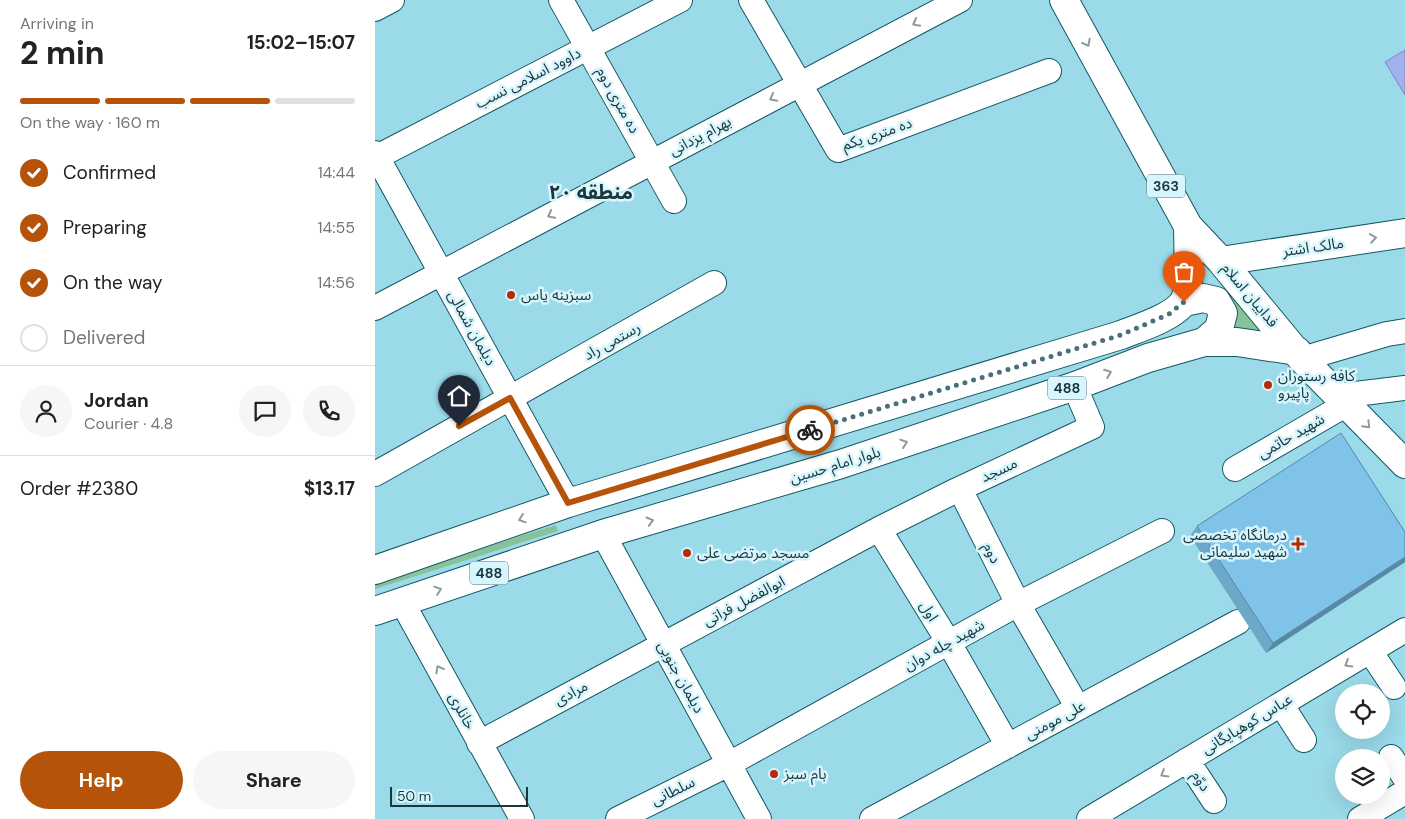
<!DOCTYPE html>
<meta charset="utf-8">
<style>
:root{--surface:#fff;--page:#f6f6f6;--text:#222;--muted:#767676;--line:#e0e0e0;--accent:#b45309}
body{margin:0;font-family:"DM Sans","Noto Sans Arabic",sans-serif;background:var(--page);color:var(--text);height:100vh;display:flex;flex-direction:column;font-size:19px;white-space:nowrap}
*{box-sizing:border-box;margin:0}
p{font-size:16px;color:var(--muted)}
.icon{flex:none;width:28px;height:28px;fill:none;stroke:currentColor;stroke-width:2;stroke-linecap:round;stroke-linejoin:round}
.map{position:relative;flex:1;overflow:hidden}
.panel{display:flex;flex-direction:column;background:var(--surface);width:375px}
.panel>*{flex:none}
.controls{position:absolute;left:960px;top:684px;display:grid;gap:10px}
.controls a{display:grid;place-items:center;width:55px;height:55px;border-radius:50%;background:var(--surface);box-shadow:0 5px 20px #0002;font-size:25px}
.scale{position:absolute;left:15px;bottom:12px;width:138px;box-sizing:border-box;padding-left:5px;border:2px solid #1c373c;border-top:0;font-size:14px;line-height:18px;white-space:nowrap;color:#1c373c;-webkit-text-stroke:4px #d6f5fd;paint-order:stroke}
.pin{position:absolute;display:grid;place-items:center;width:42px;height:42px;color:#fff;margin:-51px -21px;border-radius:50% 50% 50% 0;rotate:-45deg;box-shadow:0 0 5px #0007}
.pin .icon{rotate:45deg}
.courier{position:absolute;display:grid;place-items:center;width:50px;height:50px;margin:-25px;border:4px solid #b45309;border-radius:50%;background:#fff;color:#222;box-shadow:0 1px 6px #0007}
.summary em{font-style:normal;font-weight:700}
.summary div{display:flex;flex-direction:column-reverse}
.summary{display:flex;align-items:center;justify-content:space-between;height:85px;padding:0 20px}
h1{font-size:32px;font-weight:700;line-height:38px}
.bar{display:grid;grid-template-columns:repeat(4,1fr);gap:8px 5px;align-content:center;height:60px;padding:0 20px}
.bar i{height:6px;border-radius:4px;background:var(--line)}
.bar .current{background:var(--accent)}
.bar p{grid-column:span 4}
.line{display:flex;align-items:center;gap:12px;padding:0 20px;border-top:1px solid var(--line)}
.line div{flex:1}
.round{display:grid;place-items:center;flex:none;width:52px;height:52px;border-radius:26px;background:var(--page)}
ol{padding:0 20px;list-style:none}
li{display:flex;align-items:center;gap:15px;height:55px}
li p{margin-inline-start:auto}
li .icon{padding:5px;border-radius:50%;background:var(--accent);color:#fff;stroke-width:4}
li:last-child{color:var(--muted)}
li i{width:28px;height:28px;border:2px solid var(--line);border-radius:50%}
.primary-button{display:flex;gap:10px;margin-top:auto;padding:10px 20px}
.primary-button a{flex:1;height:58px;border-radius:30px;background:var(--accent);color:#fff;font-size:20px;font-weight:700;line-height:58px;text-align:center}
.primary-button a+a{background:var(--page);color:var(--text)}
main{display:flex;flex:1;min-height:0}
.map>svg:first-child{display:block}
.green{fill:#87c299}
.water{fill:#a2b1ed;stroke:#7a8cb8}
.lines{fill:none;stroke-linecap:round;stroke-linejoin:round}
.minor-casing{stroke:#135864;stroke-width:26}
.major-casing{stroke:#135864;stroke-width:30}
.minor{stroke:#fff;stroke-width:24}
.major{stroke:#fff;stroke-width:28}
.wall{fill:#6da8c8}
.shaded-wall{fill:#5988a3}
.building{fill:#7fc3e9;stroke:#5988a3}
.oneway{stroke:#8e9b9e}
.done{stroke:#487079;stroke-width:5;stroke-dasharray:0 9}
.route{stroke:#b45309;stroke-width:6}
.poi-dot{fill:#b52a07;stroke:#d6f5fd;stroke-width:2}
.labels{text-anchor:middle;dominant-baseline:central;stroke-width:5;stroke-linejoin:round;paint-order:stroke}
.shield{fill:#d6f5fd;stroke:#547076;stroke-width:1}
.shield-label{font-size:14px;font-weight:bold;fill:#1c373c}
.street-label{font-size:15px;fill:#1c373c;stroke:#d6f5fd}
.poi-label{font-size:15px;fill:#1c373c;stroke:#d6f5fd;text-anchor:start}
.district-label{font-size:20px;font-weight:bold;fill:#1c373c;stroke:#d6f5fd}
</style>
<main>
<section class="panel">
<div class="summary"><div><h1>2 min</h1><p>Arriving in</p></div><em>15:02–15:07</em></div>
<div class="bar"><i class="current"></i><i class="current"></i><i class="current"></i><i></i><p>On the way · 160 m</p></div>
<ol>
<li><svg class="icon" aria-label="check" viewBox="0 0 24 24"><path d="M5 12l5 5 9-10"/></svg>Confirmed<p>14:44</p></li>
<li><svg class="icon" aria-label="check" viewBox="0 0 24 24"><path d="M5 12l5 5 9-10"/></svg>Preparing<p>14:55</p></li>
<li><svg class="icon" aria-label="check" viewBox="0 0 24 24"><path d="M5 12l5 5 9-10"/></svg>On the way<p>14:56</p></li>
<li><i></i>Delivered</li>
</ol>
<div class="line" style="height:90px"><a class="round"><svg class="icon" aria-label="person" viewBox="0 0 24 24"><circle cx="12" cy="8" r="4"/><path d="M4 21q1-7 8-7t8 7"/></svg></a><div><b>Jordan</b><p>Courier · 4.8</p></div><a class="round"><svg class="icon" aria-label="chat" viewBox="0 0 24 24"><path d="M4 5h16v11H9l-5 4z"/></svg></a><a class="round"><svg class="icon" aria-label="phone" viewBox="0 0 24 24"><path d="M5 4h4l2 5-3 2q2 4 5 5l2-3 5 2v4C11 20 4 13 5 4z"/></svg></a></div>
<div class="line" style="height:65px"><div>Order #2380</div><b>$13.17</b></div>
<div class="primary-button"><a>Help</a><a>Share</a></div>
</section>
<div class="map">
<svg width="1030" height="819" viewBox="0 0 1030 819">
<rect width="100%" height="100%" fill="#9bdae9"/>
<!-- green -->
<path class="green" d="M 854,284 L 901,339 L 817,344 L 841,313 Z
M 181,525 L 183,531 L 0,589 L 0,581 Z"/>
<!-- water -->
<path class="water" d="M 1030,50 L 1030,95 L 1010,62 Z"/>
<g class="lines">
<!-- minor casing -->
<g class="minor-casing">
<path id="minor" d="M 186,0 L 299,201
M 376,0 L 463,150 L 674,71
M 0,9 L 17,0
M 0,153 L 193,503
M 0,158 L 305,0
M 0,308 L 585,0
M 927,359 L 1012,334 L 1030,331
M 964,396 L 1030,388
M 860,469 L 972,404
M 0,474 L 339,283
M 591,501 L 643,604 L 703,708
M 504,529 L 574,643 L 633,746
M 228,534 L 384,819
M 27,602 L 147,819
M 995,651 L 1019,687
M 906,704 L 929,740
M 104,743 L 504,529 L 582,490 L 717,427 L 705,399
M 1016,757 L 1030,778
M 812,760 L 839,801
M 243,819 L 354,764 L 643,604 L 787,531
M 497,819 L 863,622
M 714,819 L 1030,630
M 985,819 L 1030,792"/>
</g>
<!-- major casing -->
<g class="major-casing">
<path id="major" d="M 689,0 L 813,226 L 846,261 L 927,359 L 1030,464
M 846,261 L 1030,233
M 809,302 L 828,298 L 841,301 L 848,313 L 844,329 L 829,342
M 0,570 L 193,503 L 746,335 C 764,328 796,318 808,303 C 816,292 813,242 813,226
M 0,611 L 228,534 L 466,464 L 700,386 L 773,358 L 829,342 L 862,342 L 922,351"/>
</g>
<!-- minor -->
<use href="#minor" class="minor"/>
<!-- major -->
<use href="#major" class="major"/>
</g>
<!-- wall -->
<path class="wall" d="M 822,526 L 1030,532 L 1030,562 L 891,653 L 815,536 Z"/>
<!-- shaded-wall -->
<path class="shaded-wall" d="M 1030,557 L 1030,562 L 891,653 L 898,643 Z"/>
<!-- building -->
<path class="building" d="M 966,433 L 1030,532 L 1030,557 L 898,643 L 822,526 Z"/>
<!-- one-way arrows -->
<defs><path id="oneway-chevron" d="M-2-3.5L2.5 0L-2 3.5" fill="none" stroke-width="1.6" stroke-linecap="round" stroke-linejoin="round" transform="scale(1.25)"/></defs>
<g class="oneway">
<use href="#oneway-chevron" transform="translate(541 23) rotate(152)"/>
<use href="#oneway-chevron" transform="translate(712 43) rotate(61)"/>
<use href="#oneway-chevron" transform="translate(398 98) rotate(152)"/>
<use href="#oneway-chevron" transform="translate(176 215) rotate(152)"/>
<use href="#oneway-chevron" transform="translate(998 238) rotate(-8)"/>
<use href="#oneway-chevron" transform="translate(733 373) rotate(-21)"/>
<use href="#oneway-chevron" transform="translate(992 425) rotate(46)"/>
<use href="#oneway-chevron" transform="translate(529 443) rotate(-19)"/>
<use href="#oneway-chevron" transform="translate(147 519) rotate(161)"/>
<use href="#oneway-chevron" transform="translate(275 521) rotate(-16)"/>
<use href="#oneway-chevron" transform="translate(63 590) rotate(-19)"/>
<use href="#oneway-chevron" transform="translate(973 664) rotate(149)"/>
<use href="#oneway-chevron" transform="translate(64 669) rotate(-119)"/>
<use href="#oneway-chevron" transform="translate(789 774) rotate(149)"/>
</g>
<g class="lines">
<!-- done -->
<path class="done" d="M 435,430 L 746,335 L 794,314 L 809,302"/>
<!-- route -->
<path class="route" d="M 84,426 L 135,398 L 193,503 L 435,430"/>
</g>
<!-- markers -->
<g class="poi-dot">
<circle cx="136" cy="295" r="5"/>
<circle cx="893" cy="385" r="5"/>
<path d="M920.5 536.5h5v5h5v5h-5v5h-5v-5h-5v-5h5z"/>
<circle cx="312" cy="553" r="5"/>
<circle cx="399" cy="774" r="5"/>
</g>
<g class="labels">
<!-- shield labels -->
<g class="shield">
<rect x="772" y="174.5" width="38" height="23" rx="4"/>
<rect x="673" y="376.5" width="38" height="23" rx="4"/>
<rect x="95" y="561.5" width="38" height="23" rx="4"/>
</g>
<g class="shield-label">
<text x="791" y="186">363</text>
<text x="692" y="388">488</text>
<text x="114" y="573">488</text>
</g>
<!-- street labels -->
<g class="street-label">
<text transform="translate(153 78) rotate(-27)">داوود اسلامی نسب</text>
<text transform="translate(243 100) rotate(61)">ده متری دوم</text>
<text transform="translate(502 134) rotate(-19)">ده متری یکم</text>
<text transform="translate(325 136) rotate(-28)">بهرام یزدانی</text>
<text transform="translate(938 247) rotate(-8)">مالک اشتر</text>
<text transform="translate(875 295) rotate(50)">فداییان اسلام</text>
<text transform="translate(97 328) rotate(61)">دیلمان شمالی</text>
<text transform="translate(237 341) rotate(-29)">رستمی راد</text>
<text transform="translate(916 436) rotate(-30)">شهید حاتمی</text>
<text transform="translate(460 465) rotate(-17)">بلوار امام حسین</text>
<text transform="translate(624 470) rotate(-25)">مسجد</text>
<text transform="translate(617 553) rotate(63)">دوم</text>
<text transform="translate(369 601) rotate(-28)">ابوالفضل فراتی</text>
<text transform="translate(554 611) rotate(58)">اول</text>
<text transform="translate(569 645) rotate(-29)">شهید چله دوان</text>
<text transform="translate(306 677) rotate(61)">دیلمان جنوبی</text>
<text transform="translate(196 693) rotate(-28)">مرادی</text>
<text transform="translate(87 711) rotate(61)">خانلری</text>
<text transform="translate(680 720) rotate(-28)">علی مومنی</text>
<text transform="translate(872 724) rotate(-31)">عباس کوهپایگانی</text>
<text transform="translate(826 781) rotate(56)">دوّم</text>
<text transform="translate(298 791) rotate(-26)">سلطانی</text>
</g>
<!-- poi labels -->
<g class="poi-label">
<text x="146" y="295">سبزینه یاس</text>
<text x="903" y="376">کافه رستوران<tspan x="903" dy="17">پاپیرو</tspan></text>
<text x="912" y="535" text-anchor="end">درمانگاه تخصصی<tspan x="912" dy="17">شهید سلیمانی</tspan></text>
<text x="322" y="553">مسجد مرتضی علی</text>
<text x="409" y="774">بام سبز</text>
</g>
<!-- district labels -->
<g class="district-label">
<text x="216" y="192">منطقه ۲۰</text>
</g>
</g>
</svg>
<div class="controls">
<a><svg class="icon" aria-label="locate" viewBox="0 0 24 24"><circle cx="12" cy="12" r="6"/><path d="M12 2v4M12 18v4M2 12h4M18 12h4"/></svg></a>
<a><svg class="icon" aria-label="layers" viewBox="0 0 24 24"><path d="M12 4l9 5-9 5-9-5zM3 14l9 5 9-5"/></svg></a>
</div>
<div class="scale">50 m</div>
<div class="pin" style="left:809px;top:302px;background:#ea580c"><svg class="icon" aria-label="bag" viewBox="0 0 24 24"><path d="M5 8h14l-1 12H6zM9 8a3 3 0 0 1 6 0"/></svg></div>
<div class="pin" style="left:84px;top:426px;background:#1f2937"><svg class="icon" aria-label="home" viewBox="0 0 24 24"><path d="M3 11l9-7 9 7M6 9v11h12V9"/></svg></div>
<div class="courier" style="left:435px;top:430px"><svg class="icon" aria-label="bike" viewBox="0 0 24 24"><circle cx="6" cy="16" r="4"/><circle cx="18" cy="16" r="4"/><path d="M6 16l4-8h5l3 8M10 8l3 8H6M13 5h3"/></svg></div>
</div>
</main>
